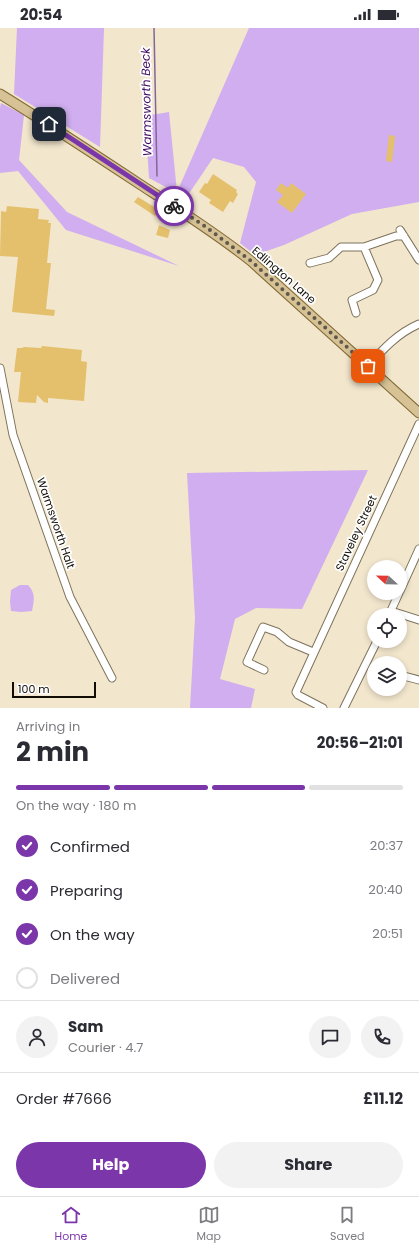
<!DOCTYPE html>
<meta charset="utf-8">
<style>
:root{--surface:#fff;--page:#f2f2f3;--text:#2b2b33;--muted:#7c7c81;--line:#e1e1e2;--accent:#7b36aa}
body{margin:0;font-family:Poppins,sans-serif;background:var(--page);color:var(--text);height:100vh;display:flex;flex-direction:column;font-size:15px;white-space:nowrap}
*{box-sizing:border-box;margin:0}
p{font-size:13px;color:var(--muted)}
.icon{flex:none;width:22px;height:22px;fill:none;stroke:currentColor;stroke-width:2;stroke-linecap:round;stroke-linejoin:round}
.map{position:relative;height:680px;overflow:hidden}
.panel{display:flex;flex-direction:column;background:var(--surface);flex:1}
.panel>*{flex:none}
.needle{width:26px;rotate:292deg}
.controls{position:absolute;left:367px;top:532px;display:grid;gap:8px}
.controls a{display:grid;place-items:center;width:40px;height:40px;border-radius:50%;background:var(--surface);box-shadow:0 2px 6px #0003;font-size:20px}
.scale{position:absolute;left:12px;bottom:10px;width:84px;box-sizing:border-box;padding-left:4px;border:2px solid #110d05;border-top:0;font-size:11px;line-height:14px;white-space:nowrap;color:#110d05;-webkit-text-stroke:3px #fff;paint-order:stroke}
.pin{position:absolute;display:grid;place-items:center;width:34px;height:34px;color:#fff;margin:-17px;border-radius:8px;box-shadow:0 2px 6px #0006}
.courier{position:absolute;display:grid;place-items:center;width:40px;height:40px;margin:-20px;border:3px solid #7b36aa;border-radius:50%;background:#fff;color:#222;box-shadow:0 1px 5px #0007}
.overview em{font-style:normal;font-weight:700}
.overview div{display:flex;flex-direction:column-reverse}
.overview{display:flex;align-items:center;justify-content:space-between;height:68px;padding:0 16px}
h1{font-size:26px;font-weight:700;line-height:30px}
.bar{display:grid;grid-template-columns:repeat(4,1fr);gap:6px 4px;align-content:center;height:48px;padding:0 16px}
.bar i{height:5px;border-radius:3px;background:var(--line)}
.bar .selected{background:var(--accent)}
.bar p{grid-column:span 4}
.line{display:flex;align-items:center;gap:10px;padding:0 16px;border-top:1px solid var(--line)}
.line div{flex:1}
.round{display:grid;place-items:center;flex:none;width:42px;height:42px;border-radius:21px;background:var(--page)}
ol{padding:0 16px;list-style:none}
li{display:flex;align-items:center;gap:12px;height:44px}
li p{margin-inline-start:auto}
li .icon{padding:4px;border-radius:50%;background:var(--accent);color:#fff;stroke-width:4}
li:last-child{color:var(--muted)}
li i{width:22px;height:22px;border:2px solid var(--line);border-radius:50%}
.primary-button{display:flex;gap:8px;margin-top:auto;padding:8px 16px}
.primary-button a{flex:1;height:46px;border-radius:24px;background:var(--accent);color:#fff;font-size:16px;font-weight:700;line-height:46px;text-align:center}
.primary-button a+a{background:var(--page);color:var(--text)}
.status{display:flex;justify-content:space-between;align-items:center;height:28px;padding:0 20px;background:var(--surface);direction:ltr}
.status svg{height:11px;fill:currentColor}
.dock{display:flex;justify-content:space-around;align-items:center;height:56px;border-top:1px solid var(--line);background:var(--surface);font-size:11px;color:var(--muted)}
.dock a{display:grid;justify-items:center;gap:2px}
.dock .selected{color:var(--accent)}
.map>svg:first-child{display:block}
.green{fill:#d0aeef}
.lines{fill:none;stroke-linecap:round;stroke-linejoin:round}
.stream{stroke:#826697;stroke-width:1.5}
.building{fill:#e4c06c}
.minor-casing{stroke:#7d735c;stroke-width:9}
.major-casing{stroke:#806934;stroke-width:11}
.minor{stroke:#fff;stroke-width:7}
.major{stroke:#d6c295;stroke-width:9}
.done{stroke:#60594b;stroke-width:4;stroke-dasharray:0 7.2}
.route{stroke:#7b36aa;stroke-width:5}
.labels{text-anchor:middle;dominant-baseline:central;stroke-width:3.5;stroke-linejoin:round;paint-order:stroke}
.street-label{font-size:11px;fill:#110d05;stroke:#fff}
.water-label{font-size:12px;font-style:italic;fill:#440d65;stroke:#fff}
</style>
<div class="status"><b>20:54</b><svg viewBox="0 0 49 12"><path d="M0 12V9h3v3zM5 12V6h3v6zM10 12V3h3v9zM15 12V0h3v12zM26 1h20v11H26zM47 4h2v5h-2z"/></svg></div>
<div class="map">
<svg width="419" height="680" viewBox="0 0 419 680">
<rect width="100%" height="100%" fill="#f2e6cd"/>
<!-- green -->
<path class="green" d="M 17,0 L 104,0 L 100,119 L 14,66 Z
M 249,0 L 419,0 L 419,174 L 352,186 L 284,217 L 255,227 L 240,215 L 256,154 L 244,139 L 213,130 L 186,170 L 149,150 L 145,88 L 169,84 L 177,164 Z
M 1,75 L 24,87 L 19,132 L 67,184 L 179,238 L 66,202 L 18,143 L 0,145 L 0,80 Z
M 368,442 L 302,581 L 256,580 L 235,591 L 220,651 L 255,661 L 251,680 L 190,680 L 195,590 L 187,445 Z
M 20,557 L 28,557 C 36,566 34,572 32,583 L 21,584 L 11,583 L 10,574 L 11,562 Z"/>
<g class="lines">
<!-- stream -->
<path class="stream" d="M 154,0 L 157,148"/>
</g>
<!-- building -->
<path class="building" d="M 389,107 L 395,108 L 392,134 L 386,133 Z
M 213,146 L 237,162 L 236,164 L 238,166 L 233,175 L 230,173 L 223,184 L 209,175 L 211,172 L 199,164 L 205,155 L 207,156 Z
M 281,155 L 288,160 L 291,155 L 306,166 L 292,185 L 277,174 L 283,167 L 276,162 Z
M 138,169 L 159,182 L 155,188 L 134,174 Z
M 7,178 L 39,181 L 38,191 L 49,192 L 48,195 L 51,195 L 47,235 L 51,235 L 46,281 L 55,282 L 54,288 L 12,284 L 18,229 L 0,228 L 1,183 L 6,184 Z
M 159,197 L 170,202 L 168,210 L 156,207 Z
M 42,318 L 82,322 L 81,333 L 87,334 L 84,373 L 48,370 L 48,375 L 44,374 L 37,367 L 36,375 L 18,374 L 21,344 L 14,344 L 17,320 L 22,320 L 24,319 L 41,320 Z"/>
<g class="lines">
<!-- minor casing -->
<g class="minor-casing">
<path id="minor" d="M 400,202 L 419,232
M 310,235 L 329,230 L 341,219 L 364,219 L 396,208 L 404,208
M 356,285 L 352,272 L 373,262 L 378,252 L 364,219
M 368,338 C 383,321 398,305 419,296
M 0,340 L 13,407 L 70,569 L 112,650
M 400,563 L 419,521
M 391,583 L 419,592
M 389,587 L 399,565
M 264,642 L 247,634 L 263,599 L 277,604 L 289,614 L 313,624
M 400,647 L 419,652
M 323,680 L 298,667 L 296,664 L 419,396
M 344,680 L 377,613"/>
</g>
<!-- major casing -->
<g class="major-casing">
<path id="major" d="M 0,66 C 47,95 94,126 141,157 C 178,181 216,205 251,233 L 419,385"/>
</g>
<!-- minor -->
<use href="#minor" class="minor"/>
<!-- major -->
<use href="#major" class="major"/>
</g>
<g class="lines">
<!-- done -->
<path class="done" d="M 174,178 L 206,199 L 251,233 L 368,338"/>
<!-- route -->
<path class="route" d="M 49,96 L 174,178"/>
</g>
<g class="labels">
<!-- street labels -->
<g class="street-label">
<text transform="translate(284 247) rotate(41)">Edlington Lane</text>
<text transform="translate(56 495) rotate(71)">Warmsworth Halt</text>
<text transform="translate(356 505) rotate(-65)">Staveley Street</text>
</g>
<!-- water labels -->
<g class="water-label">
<text transform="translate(146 74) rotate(-91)">Warmsworth Beck</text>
</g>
</g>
</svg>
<div class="controls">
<a><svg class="needle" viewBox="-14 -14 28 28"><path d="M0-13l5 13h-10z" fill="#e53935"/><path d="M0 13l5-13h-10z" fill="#7c7c81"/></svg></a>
<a><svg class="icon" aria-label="locate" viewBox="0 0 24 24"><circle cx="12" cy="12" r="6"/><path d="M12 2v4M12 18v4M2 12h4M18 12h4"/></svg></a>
<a><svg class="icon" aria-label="layers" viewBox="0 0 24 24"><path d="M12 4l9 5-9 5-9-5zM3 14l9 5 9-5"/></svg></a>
</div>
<div class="scale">100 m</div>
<div class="pin" style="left:368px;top:338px;background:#ea580c"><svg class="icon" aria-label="bag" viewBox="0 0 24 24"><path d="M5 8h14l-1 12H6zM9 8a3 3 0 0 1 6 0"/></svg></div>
<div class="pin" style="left:49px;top:96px;background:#1f2937"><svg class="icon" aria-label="home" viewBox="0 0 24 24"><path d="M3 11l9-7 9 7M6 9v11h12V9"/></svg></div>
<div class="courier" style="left:174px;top:178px"><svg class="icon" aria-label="bike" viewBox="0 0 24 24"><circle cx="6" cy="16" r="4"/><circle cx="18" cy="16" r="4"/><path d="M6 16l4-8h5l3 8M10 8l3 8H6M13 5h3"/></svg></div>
</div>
<section class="panel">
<div class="overview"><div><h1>2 min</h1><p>Arriving in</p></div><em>20:56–21:01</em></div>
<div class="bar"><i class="selected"></i><i class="selected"></i><i class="selected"></i><i></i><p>On the way · 180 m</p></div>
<ol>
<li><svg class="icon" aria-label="check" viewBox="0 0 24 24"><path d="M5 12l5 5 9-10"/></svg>Confirmed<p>20:37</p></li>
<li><svg class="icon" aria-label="check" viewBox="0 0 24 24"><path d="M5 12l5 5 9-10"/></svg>Preparing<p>20:40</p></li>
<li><svg class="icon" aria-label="check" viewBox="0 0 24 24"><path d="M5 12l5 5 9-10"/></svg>On the way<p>20:51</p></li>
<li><i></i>Delivered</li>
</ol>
<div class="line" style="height:72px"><a class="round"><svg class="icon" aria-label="person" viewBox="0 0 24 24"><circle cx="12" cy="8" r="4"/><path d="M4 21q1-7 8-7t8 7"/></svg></a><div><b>Sam</b><p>Courier · 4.7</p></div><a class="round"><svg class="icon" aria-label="chat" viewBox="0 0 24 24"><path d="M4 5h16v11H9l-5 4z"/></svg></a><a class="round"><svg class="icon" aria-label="phone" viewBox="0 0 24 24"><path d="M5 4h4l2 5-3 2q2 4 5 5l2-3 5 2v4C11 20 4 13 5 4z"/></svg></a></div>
<div class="line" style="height:52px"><div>Order #7666</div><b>£11.12</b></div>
<div class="primary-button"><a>Help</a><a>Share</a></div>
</section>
<nav class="dock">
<a class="selected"><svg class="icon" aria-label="home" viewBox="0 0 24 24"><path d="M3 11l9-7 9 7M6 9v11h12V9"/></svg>Home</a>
<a><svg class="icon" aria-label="map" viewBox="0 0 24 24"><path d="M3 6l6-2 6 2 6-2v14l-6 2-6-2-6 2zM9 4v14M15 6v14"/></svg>Map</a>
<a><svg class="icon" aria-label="saved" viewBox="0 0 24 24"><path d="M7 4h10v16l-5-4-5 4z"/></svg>Saved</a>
</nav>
